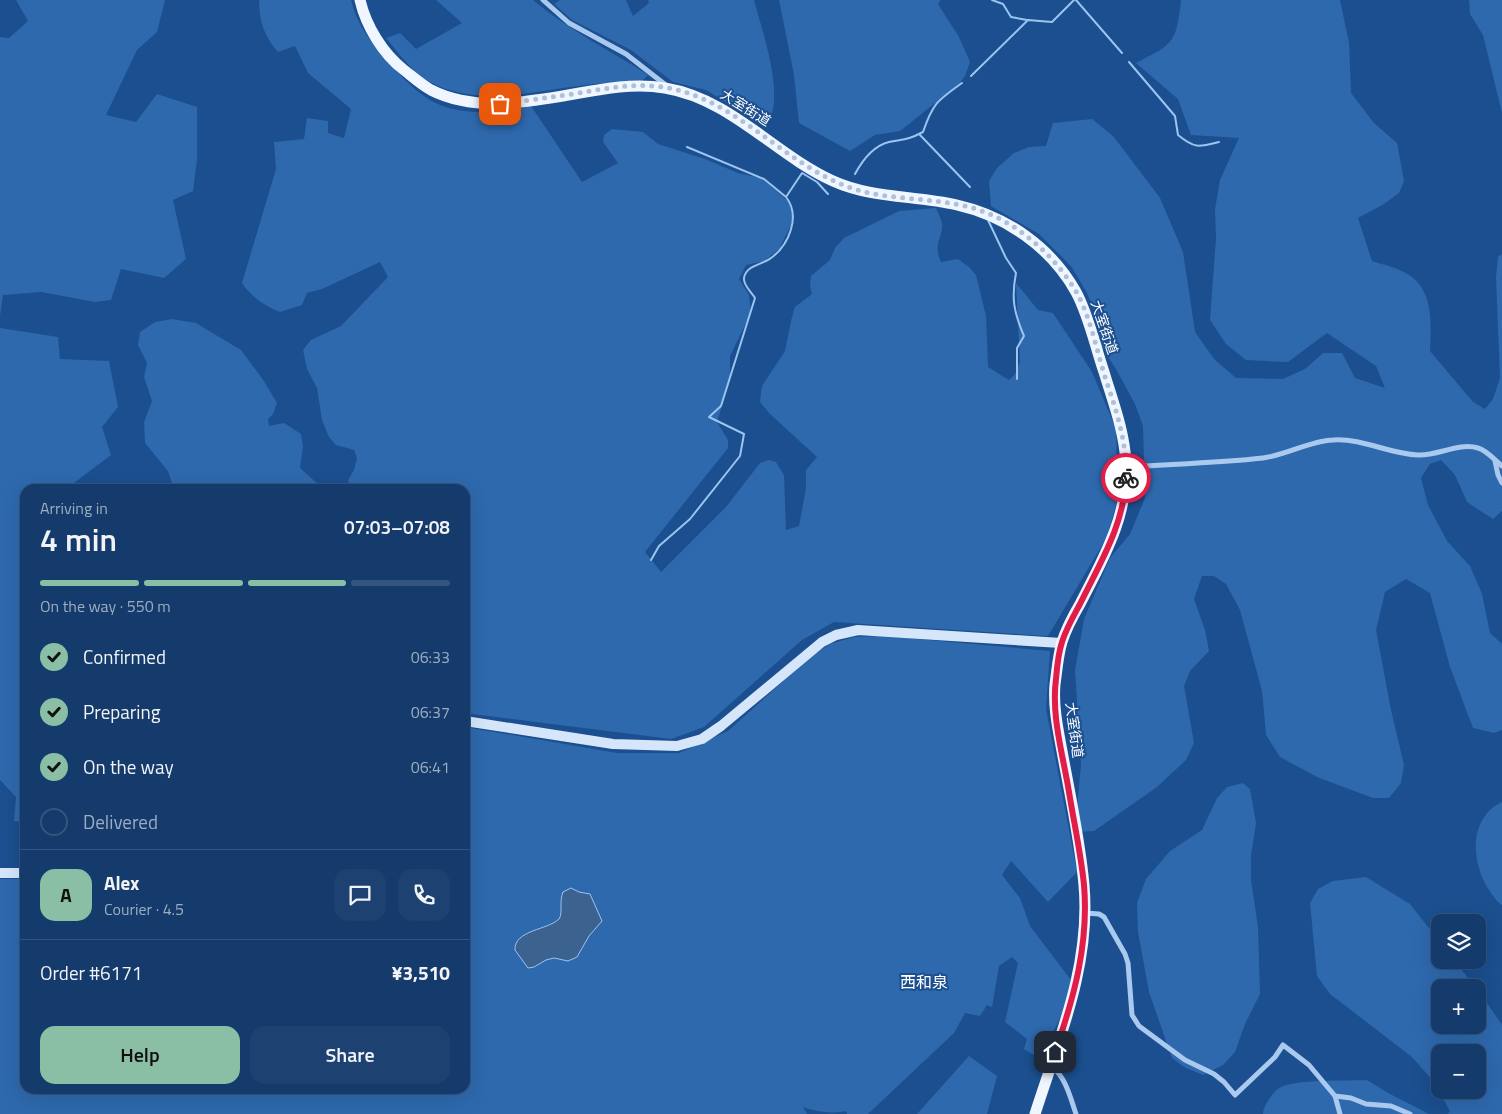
<!DOCTYPE html>
<meta charset="utf-8">
<style>
:root{--surface:#143b6b;--page:#1d4271;--text:#f1f3f6;--muted:#9dadc1;--line:#33557e;--accent:#8abfa5}
body{margin:0;font-family:"Titillium Web","Noto Sans JP",sans-serif;background:var(--page);color:var(--text);height:100vh;display:flex;flex-direction:column;font-size:19px;white-space:nowrap}
*{box-sizing:border-box;margin:0}
p{font-size:16px;color:var(--muted)}
.icon{flex:none;width:28px;height:28px;fill:none;stroke:currentColor;stroke-width:2;stroke-linecap:round;stroke-linejoin:round}
.map{position:relative;flex:1;overflow:hidden}
.drawer{position:absolute;left:20px;top:484px;width:450px;height:610px;display:flex;flex-direction:column;background:var(--surface);border-radius:15px;box-shadow:0 5px 20px #0002,0 0 0 1px var(--line)}
.drawer>*{flex:none}
.controls{position:absolute;left:1431px;top:914px;display:grid;gap:10px}
.controls a{display:grid;place-items:center;width:55px;height:55px;border-radius:10px;background:var(--surface);box-shadow:0 5px 20px #0002,0 0 0 1px var(--line);font-size:25px}
.pin{position:absolute;display:grid;place-items:center;width:42px;height:42px;color:#fff;margin:-21px;border-radius:10px;box-shadow:0 2px 8px #0006}
.courier{position:absolute;display:grid;place-items:center;width:50px;height:50px;margin:-25px;border:4px solid #e11d48;border-radius:50%;background:#fff;color:#222;box-shadow:0 1px 6px #0007}
.summary em{font-style:normal;font-weight:600}
.summary div{display:flex;flex-direction:column-reverse}
.summary{display:flex;align-items:center;justify-content:space-between;height:85px;padding:0 20px}
h1{font-size:32px;font-weight:600;line-height:38px}
.bar{display:grid;grid-template-columns:repeat(4,1fr);gap:8px 5px;align-content:center;height:60px;padding:0 20px}
.bar i{height:6px;border-radius:4px;background:var(--line)}
.bar .current{background:var(--accent)}
.bar p{grid-column:span 4}
.line{display:flex;align-items:center;gap:12px;padding:0 20px;border-top:1px solid var(--line)}
.line div{flex:1}
.round{display:grid;place-items:center;flex:none;width:52px;height:52px;border-radius:15px;background:var(--page)}
ol{padding:0 20px;list-style:none}
li{display:flex;align-items:center;gap:15px;height:55px}
li p{margin-inline-start:auto}
li .icon{padding:5px;border-radius:50%;background:var(--accent);color:#111;stroke-width:4}
li:last-child{color:var(--muted)}
li i{width:28px;height:28px;border:2px solid var(--line);border-radius:50%}
.button{display:flex;gap:10px;margin-top:auto;padding:10px 20px}
.button a{flex:1;height:58px;border-radius:15px;background:var(--accent);color:#111;font-size:20px;font-weight:600;line-height:58px;text-align:center}
.button a+a{background:var(--page);color:var(--text)}
.map>svg:first-child{display:block}
.green{fill:#2e69ad;fill-rule:evenodd}
.water{fill:#3c6290;stroke:#9cc4f0}
.lines{fill:none;stroke-linecap:round;stroke-linejoin:round}
.stream{stroke:#9cc4f0;stroke-width:2}
.street{stroke:#a9c9ee;stroke-width:5}
.secondary{stroke:#d6e6fa;stroke-width:10}
.primary{stroke:#f0f6ff;stroke-width:11}
.done{stroke:#afc1d8;stroke-width:5;stroke-dasharray:0 9}
.route{stroke:#e11d48;stroke-width:6}
.labels{text-anchor:middle;dominant-baseline:central;stroke-width:4;stroke-linejoin:round;paint-order:stroke}
.street-label{font-size:14px;fill:#fff;stroke:#1b4f8f}
.quarter-label{font-size:16px;fill:#fff;stroke:#1b4f8f}
</style>
<div class="map">
<svg width="1502" height="1114" viewBox="0 0 1502 1114">
<rect width="100%" height="100%" fill="#1b4f8f"/>
<!-- green -->
<path class="green" d="M 16,0 L 165,0 L 157,32 L 137,50 L 106,115 L 136,122 L 157,94 L 197,107 L 197,160 L 193,191 L 173,200 L 186,259 L 164,278 L 121,269 L 111,300 L 95,302 L 41,292 L 3,295 L 0,316 L 0,37 L 9,38 L 28,21 Z
M 259,0 L 351,0 C 356,23 370,41 385,58 C 397,71 409,86 424,96 C 455,119 496,112 531,106 L 582,182 L 618,163 L 603,142 L 604,135 L 612,129 L 643,132 L 658,144 L 705,159 L 738,173 L 761,178 L 789,202 L 793,213 L 791,225 L 779,249 L 764,261 L 746,265 L 739,279 L 749,295 L 751,313 L 730,356 L 730,380 L 717,422 L 728,440 L 728,448 L 645,552 L 661,572 L 726,507 L 760,463 L 769,460 L 776,462 L 784,475 L 786,530 L 799,526 L 806,488 L 806,470 L 817,457 L 770,414 L 760,402 L 762,386 L 785,351 L 791,321 L 795,307 L 812,294 L 810,286 L 811,276 L 830,260 L 835,248 L 844,238 L 899,211 L 936,208 C 938,213 941,219 942,223 C 944,237 932,243 941,262 L 958,259 L 969,267 L 976,275 L 986,316 L 988,367 L 1009,380 L 1015,374 L 1020,362 L 1016,283 L 1038,310 L 1053,313 L 1092,372 L 1116,429 L 1118,498 L 1107,537 L 1048,636 L 834,622 L 802,640 L 704,727 L 671,739 L 465,713 L 465,489 L 351,489 L 348,480 L 354,470 L 357,458 L 354,450 L 336,445 L 329,437 L 322,420 L 317,388 L 307,369 L 303,350 L 311,340 L 341,326 L 388,277 L 380,262 L 322,289 L 307,293 L 302,305 L 280,312 C 265,306 251,297 242,283 L 276,169 L 274,142 L 304,139 L 307,118 L 328,121 L 328,133 L 344,138 L 351,109 L 308,73 L 295,46 L 278,52 C 264,36 259,21 259,0 Z
M 436,0 L 533,0 C 568,30 610,50 648,75 L 642,81 C 621,82 599,83 578,86 C 529,92 475,107 428,81 C 413,73 397,51 386,38 L 400,33 L 416,49 L 462,23 Z
M 560,0 L 626,0 L 633,16 L 649,3 L 648,0 L 754,0 C 762,31 787,99 766,126 L 706,90 L 673,82 L 631,50 L 572,20 L 554,4 Z
M 779,0 L 941,0 L 938,4 L 959,37 L 970,62 L 965,76 L 959,84 L 900,131 L 875,135 L 850,151 L 799,123 L 794,75 Z
M 1181,0 L 1340,0 L 1349,43 L 1351,93 L 1374,123 L 1397,143 L 1404,181 L 1399,193 L 1384,204 L 1358,218 L 1372,261 C 1384,265 1399,268 1409,275 C 1434,291 1431,325 1430,351 L 1473,402 L 1485,409 L 1493,399 L 1500,378 L 1496,277 L 1498,257 L 1502,254 L 1502,511 L 1493,519 L 1467,502 L 1455,475 L 1441,460 L 1430,464 L 1421,478 L 1428,505 L 1447,541 L 1470,566 L 1482,594 L 1490,633 L 1502,644 L 1502,730 L 1494,733 L 1473,728 L 1450,667 L 1430,593 L 1406,579 L 1385,592 L 1376,630 L 1391,710 L 1404,765 L 1401,783 L 1389,798 L 1373,798 L 1317,777 L 1280,757 L 1266,735 L 1262,691 L 1240,610 L 1226,584 L 1214,576 L 1202,576 L 1194,599 L 1205,630 L 1209,651 L 1190,671 L 1184,686 L 1194,743 L 1186,760 L 1157,787 L 1094,831 L 1075,832 L 1081,764 L 1075,670 L 1084,619 L 1110,558 L 1130,534 L 1145,498 L 1143,426 L 1135,404 L 1117,371 L 1101,345 L 1097,319 L 1087,293 L 1071,266 L 1039,234 L 991,206 L 989,181 L 997,168 L 1014,153 L 1029,147 L 1046,146 L 1053,123 L 1092,119 L 1114,137 L 1160,198 L 1183,252 L 1195,332 L 1214,359 L 1236,378 L 1283,379 L 1305,369 L 1323,353 L 1342,353 L 1355,378 L 1385,388 L 1376,366 L 1327,333 L 1288,362 L 1246,360 L 1226,344 L 1210,320 L 1216,238 L 1215,209 L 1220,180 L 1239,138 L 1191,135 L 1178,99 L 1136,63 C 1174,43 1176,44 1181,0 Z
M 1469,0 L 1502,0 L 1502,113 L 1483,35 L 1470,14 Z
M 172,319 L 196,323 L 241,350 L 264,381 L 277,403 L 273,414 L 268,419 L 269,426 L 284,423 L 301,434 L 303,447 L 300,468 L 319,485 L 320,489 L 174,489 L 168,471 L 145,443 L 144,422 L 152,401 L 144,377 L 147,363 L 138,345 L 140,332 L 155,322 Z
M 0,328 L 58,337 L 60,359 L 109,361 L 118,407 L 102,427 L 111,455 L 66,489 L 25,489 L 25,822 L 14,821 L 16,797 L 0,780 Z
M 884,636 L 1050,651 L 1046,709 L 1077,872 L 1048,902 L 1011,861 L 1002,875 L 1020,898 L 1030,926 L 1071,980 C 1068,1009 1052,1034 1039,1058 L 1024,1049 L 1027,1039 L 1005,1022 L 1018,963 L 1012,957 L 999,966 L 992,1007 L 987,1005 L 980,1016 L 965,1013 L 954,1033 L 868,1114 L 847,1114 L 846,1111 C 833,1114 816,1112 803,1107 L 807,1114 L 0,1114 L 0,879 L 25,879 L 25,1089 L 465,1089 L 465,727 L 617,753 L 679,753 L 728,731 L 811,656 L 830,644 L 854,637 Z
M 1243,783 L 1250,789 L 1256,823 L 1251,855 L 1251,880 L 1258,927 L 1260,994 L 1245,1024 L 1235,1052 L 1223,1065 L 1203,1075 L 1184,1067 L 1172,1058 L 1149,992 L 1138,932 L 1137,903 L 1146,879 L 1170,851 L 1202,830 L 1217,798 L 1227,787 Z
M 1502,802 L 1502,905 C 1496,901 1493,896 1489,890 C 1471,863 1468,818 1502,802 Z
M 1366,877 L 1410,904 L 1440,942 L 1440,960 L 1454,960 L 1475,987 L 1440,988 L 1440,1025 L 1478,1025 L 1478,990 L 1502,1025 L 1502,1114 L 1448,1114 L 1450,1111 L 1434,1082 L 1412,1057 L 1330,994 L 1317,976 L 1310,903 L 1318,889 L 1333,881 ZM 1440,1052 L 1478,1052 L 1478,1090 L 1440,1090 Z
M 969,1056 L 997,1076 L 987,1114 L 917,1114 Z
M 1367,1080 L 1390,1094 L 1429,1114 L 1263,1114 C 1263,1106 1273,1092 1279,1088 C 1294,1079 1348,1081 1367,1080 Z"/>
<!-- water -->
<path class="water" d="M 571,888 L 579,892 L 590,894 L 602,921 L 589,936 L 577,957 L 568,961 L 554,958 L 546,960 L 534,967 L 528,968 L 515,950 C 514,930 548,930 559,919 C 563,914 559,901 563,892 Z"/>
<g class="lines">
<!-- stream -->
<path class="stream" d="M 992,0 L 1003,4 L 1011,17 L 1027,20
M 1076,0 L 1122,53
M 1129,62 L 1175,116 L 1178,135 C 1195,149 1199,147 1219,142
M 971,76 L 1028,20 L 1052,22 L 1074,0
M 920,135 L 970,187
M 687,147 L 764,179 L 786,197
M 855,174 C 862,161 873,146 889,142 C 904,139 908,140 923,132 C 933,103 937,101 962,83
M 988,220 L 1006,258 L 1016,273 C 1011,298 1014,313 1024,336 L 1017,348 L 1017,379
M 651,560 L 659,546 L 690,519 L 740,456 L 744,434 L 709,417 L 721,406 L 755,298 C 752,293 743,285 744,278 C 746,265 762,265 771,258 C 789,245 801,216 786,197 L 802,173 L 817,182 L 828,194"/>
<!-- street -->
<path class="street" d="M 543,0 L 569,23 L 626,54 L 667,86
M 1495,461 L 1498,475 L 1502,483
M 1127,467 C 1172,464 1218,463 1263,458 C 1287,455 1309,441 1333,440 C 1363,438 1389,454 1418,455 C 1438,456 1459,442 1478,448 C 1486,450 1495,460 1502,466
M 1085,913 L 1099,914 L 1104,917 L 1125,954 L 1128,963 L 1132,1015 L 1139,1026 L 1185,1060 L 1214,1074 L 1224,1082 L 1235,1095 L 1275,1057 L 1283,1045 L 1309,1065 L 1335,1096 L 1340,1114
M 1051,1066 C 1066,1077 1070,1097 1076,1114
M 1335,1096 L 1351,1098 L 1366,1104 L 1391,1106 L 1410,1114"/>
<!-- secondary -->
<path class="secondary" d="M 465,721 L 613,744 L 677,746 L 702,739 L 721,726 L 822,642 L 836,635 L 858,630 L 1061,643
M 0,873 L 25,873"/>
<!-- primary -->
<path class="primary" d="M 360,0 C 366,26 383,54 404,70 C 413,77 422,85 431,90 C 482,116 545,98 598,90 C 620,86 642,84 665,88 C 731,99 774,154 833,181 C 873,199 915,195 957,205 C 1006,216 1051,247 1076,292 C 1089,316 1095,346 1104,372 C 1113,402 1124,430 1126,462 C 1129,515 1103,559 1080,604 C 1073,616 1066,629 1062,642 C 1058,655 1057,671 1055,684 C 1053,707 1058,729 1062,751 C 1070,795 1080,840 1084,885 C 1091,965 1059,1039 1035,1114"/>
</g>
<g class="lines">
<!-- done -->
<path class="done" d="M 500,104 C 526,101 552,97 579,93 C 603,89 628,84 653,86 C 680,88 705,98 728,112 C 768,136 803,170 848,187 C 892,203 943,195 987,213 C 1024,228 1057,259 1077,293 C 1091,319 1097,352 1106,380 C 1117,412 1127,443 1126,478"/>
<!-- route -->
<path class="route" d="M 1055,1052 C 1074,998 1089,943 1084,885 C 1081,854 1074,823 1069,792 C 1063,755 1051,716 1056,679 C 1057,667 1058,654 1062,642 C 1066,629 1073,617 1080,604 C 1100,563 1124,525 1126,478"/>
</g>
<g class="labels">
<!-- street labels -->
<g class="street-label">
<text transform="translate(746 107) rotate(32)">大室街道</text>
<text transform="translate(1105 327) rotate(71)">大室街道</text>
<text transform="translate(1075 730) rotate(82)">大室街道</text>
</g>
<!-- quarter labels -->
<g class="quarter-label">
<text x="924" y="982">西和泉</text>
</g>
</g>
</svg>
<div class="controls">
<a><svg class="icon" aria-label="layers" viewBox="0 0 24 24"><path d="M12 4l9 5-9 5-9-5zM3 14l9 5 9-5"/></svg></a>
<a>+</a>
<a>−</a>
</div>
<div class="pin" style="left:500px;top:104px;background:#ea580c"><svg class="icon" aria-label="bag" viewBox="0 0 24 24"><path d="M5 8h14l-1 12H6zM9 8a3 3 0 0 1 6 0"/></svg></div>
<div class="pin" style="left:1055px;top:1052px;background:#1f2937"><svg class="icon" aria-label="home" viewBox="0 0 24 24"><path d="M3 11l9-7 9 7M6 9v11h12V9"/></svg></div>
<div class="courier" style="left:1126px;top:478px"><svg class="icon" aria-label="bike" viewBox="0 0 24 24"><circle cx="6" cy="16" r="4"/><circle cx="18" cy="16" r="4"/><path d="M6 16l4-8h5l3 8M10 8l3 8H6M13 5h3"/></svg></div>
<section class="drawer">
<div class="summary"><div><h1>4 min</h1><p>Arriving in</p></div><em>07:03–07:08</em></div>
<div class="bar"><i class="current"></i><i class="current"></i><i class="current"></i><i></i><p>On the way · 550 m</p></div>
<ol>
<li><svg class="icon" aria-label="check" viewBox="0 0 24 24"><path d="M5 12l5 5 9-10"/></svg>Confirmed<p>06:33</p></li>
<li><svg class="icon" aria-label="check" viewBox="0 0 24 24"><path d="M5 12l5 5 9-10"/></svg>Preparing<p>06:37</p></li>
<li><svg class="icon" aria-label="check" viewBox="0 0 24 24"><path d="M5 12l5 5 9-10"/></svg>On the way<p>06:41</p></li>
<li><i></i>Delivered</li>
</ol>
<div class="line" style="height:90px"><b class="round" style="background:var(--accent);color:#111">A</b><div><b>Alex</b><p>Courier · 4.5</p></div><a class="round"><svg class="icon" aria-label="chat" viewBox="0 0 24 24"><path d="M4 5h16v11H9l-5 4z"/></svg></a><a class="round"><svg class="icon" aria-label="phone" viewBox="0 0 24 24"><path d="M5 4h4l2 5-3 2q2 4 5 5l2-3 5 2v4C11 20 4 13 5 4z"/></svg></a></div>
<div class="line" style="height:65px"><div>Order #6171</div><b>¥3,510</b></div>
<div class="button"><a>Help</a><a>Share</a></div>
</section>
</div>
